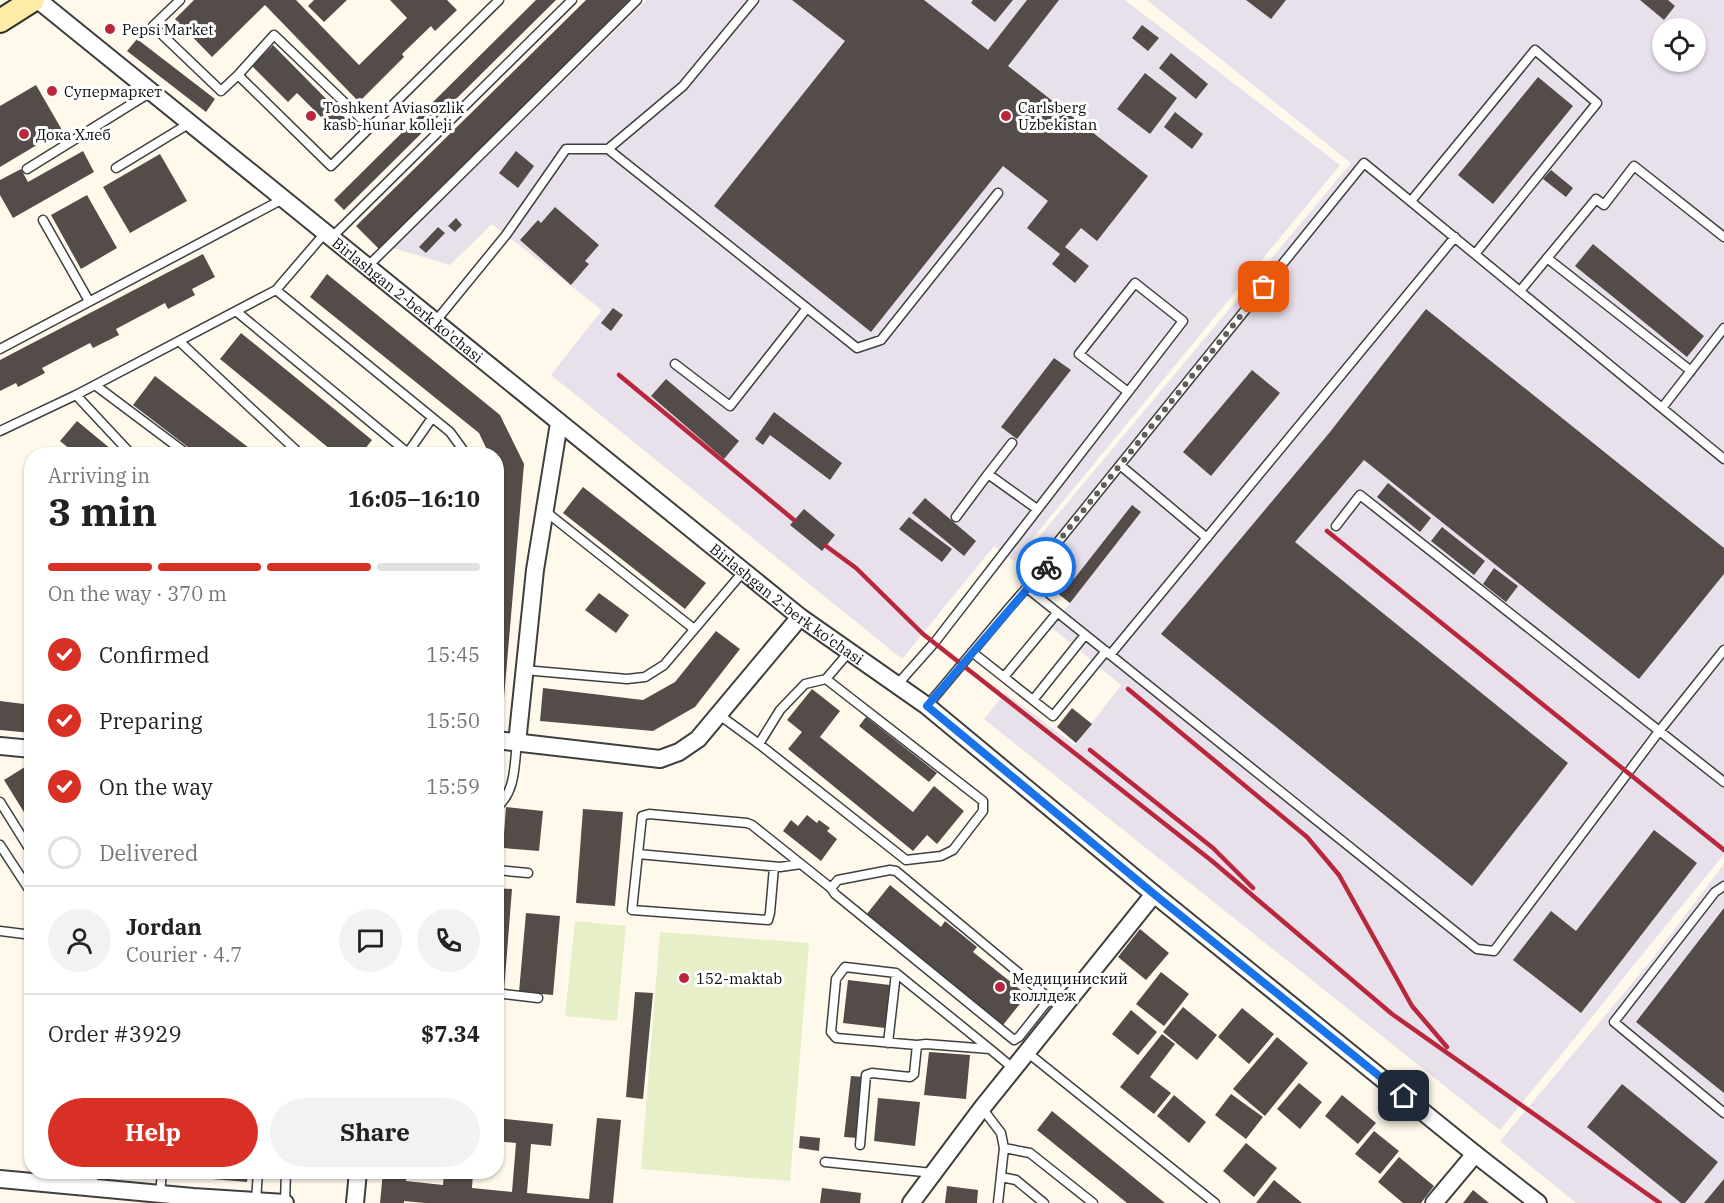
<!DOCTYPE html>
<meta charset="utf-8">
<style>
:root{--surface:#fff;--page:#f2f2f2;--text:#222;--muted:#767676;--line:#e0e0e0;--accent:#d93025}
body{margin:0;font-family:"IBM Plex Serif",serif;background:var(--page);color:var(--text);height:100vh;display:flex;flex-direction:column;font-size:22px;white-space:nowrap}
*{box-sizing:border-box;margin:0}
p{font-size:20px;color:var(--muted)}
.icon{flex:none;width:33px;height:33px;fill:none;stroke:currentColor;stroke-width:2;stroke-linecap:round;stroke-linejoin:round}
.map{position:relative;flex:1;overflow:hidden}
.panel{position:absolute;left:24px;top:447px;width:480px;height:732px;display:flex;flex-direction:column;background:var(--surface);border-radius:24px;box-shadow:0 2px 4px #0004}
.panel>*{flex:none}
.controls{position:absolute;left:1652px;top:18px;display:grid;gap:12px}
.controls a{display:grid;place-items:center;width:54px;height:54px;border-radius:50%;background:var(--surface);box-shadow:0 2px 4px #0004;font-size:30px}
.pin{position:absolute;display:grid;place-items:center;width:51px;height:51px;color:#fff;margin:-26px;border-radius:12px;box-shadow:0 3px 9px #0006}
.courier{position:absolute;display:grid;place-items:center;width:60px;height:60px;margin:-30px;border:4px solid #1a73e8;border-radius:50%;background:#fff;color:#222;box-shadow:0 2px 8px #0007}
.headline em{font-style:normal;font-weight:700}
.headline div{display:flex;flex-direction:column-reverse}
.headline{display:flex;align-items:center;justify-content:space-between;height:102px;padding:0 24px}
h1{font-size:39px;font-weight:700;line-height:45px}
.bar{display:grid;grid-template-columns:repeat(4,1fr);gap:9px 6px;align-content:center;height:72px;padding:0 24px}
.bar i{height:8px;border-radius:4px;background:var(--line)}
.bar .selected{background:var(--accent)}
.bar p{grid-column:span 4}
.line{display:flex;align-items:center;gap:15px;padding:0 24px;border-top:2px solid var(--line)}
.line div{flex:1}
.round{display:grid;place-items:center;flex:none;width:63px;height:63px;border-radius:32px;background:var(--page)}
ol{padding:0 24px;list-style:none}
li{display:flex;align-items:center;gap:18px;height:66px}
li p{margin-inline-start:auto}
li .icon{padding:6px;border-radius:50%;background:var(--accent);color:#fff;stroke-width:4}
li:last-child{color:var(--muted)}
li i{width:33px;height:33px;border:3px solid var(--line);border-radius:50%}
.cta{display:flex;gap:12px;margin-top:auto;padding:12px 24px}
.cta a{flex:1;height:69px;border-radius:36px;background:var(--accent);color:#fff;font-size:24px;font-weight:700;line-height:69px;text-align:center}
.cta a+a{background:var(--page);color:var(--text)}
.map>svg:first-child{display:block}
.industrial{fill:#e8e0eb;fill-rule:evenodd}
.pitch{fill:#e6efc8}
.building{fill:#544c48}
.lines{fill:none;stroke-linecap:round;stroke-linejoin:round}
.lane-casing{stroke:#3f3f3f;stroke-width:11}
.street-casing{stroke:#3f3f3f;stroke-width:20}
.secondary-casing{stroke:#2e2e2e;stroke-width:26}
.lane{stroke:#fff;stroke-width:8}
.street{stroke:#fff;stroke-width:16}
.secondary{stroke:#feeba7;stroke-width:22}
.rail{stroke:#b9273d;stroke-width:4.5}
.done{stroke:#615f5a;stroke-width:6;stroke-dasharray:0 10.8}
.route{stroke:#1a73e8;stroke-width:8}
.poi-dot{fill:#b9273d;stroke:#fff;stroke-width:2}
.labels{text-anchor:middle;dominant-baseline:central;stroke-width:6;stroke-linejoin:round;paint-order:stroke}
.poi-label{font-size:15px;fill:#0c0c0c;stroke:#fff;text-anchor:start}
.street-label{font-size:15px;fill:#0c0c0c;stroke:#fff}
</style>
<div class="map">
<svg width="1724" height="1203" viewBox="0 0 1724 1203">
<rect width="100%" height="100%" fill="#fff9eb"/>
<!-- industrial -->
<path class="industrial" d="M 647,0 L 1125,0 L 1340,165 L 1014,561 L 994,546 L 902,659 L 551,375 L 602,310 L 492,224 L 450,265 L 393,248 Z
M 1147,0 L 1724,0 L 1724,854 L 1500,1130 L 984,719 L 1005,693 L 1075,745 L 1121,685 L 1051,627 L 1070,603 L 1018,562 L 1351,163 ZM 1662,28 L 1695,28 L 1695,62 L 1662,62 Z
M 1724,864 L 1724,1203 L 1576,1203 L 1500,1141 L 1650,962 Z"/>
<!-- pitch -->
<path class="pitch" d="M 575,921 L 626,926 L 617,1021 L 565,1016 Z
M 660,932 L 809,943 L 790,1181 L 641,1169 Z"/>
<!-- building -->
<path class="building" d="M 194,0 L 296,0 L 359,65 L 407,18 L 390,0 L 447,0 L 457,10 L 435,31 L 431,26 L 402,54 L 404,57 L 359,102 L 265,5 L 212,57 L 175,19 Z
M 314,0 L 347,0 L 324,22 L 308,6 Z
M 536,0 L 556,0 L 344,210 L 334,200 Z
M 586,0 L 632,0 L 379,249 L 356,226 Z
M 792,0 L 924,0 L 988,50 L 1027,0 L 1059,0 L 1008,66 L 1148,176 L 1097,241 L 1081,228 L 1065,247 L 1089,266 L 1075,283 L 1052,264 L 1060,254 L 1027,228 L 1048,201 L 1003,166 L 871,332 L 714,206 L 845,41 Z
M 973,0 L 1013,0 L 995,22 L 971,3 Z
M 1246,0 L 1286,0 L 1271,19 Z
M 1640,0 L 1668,0 L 1675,6 L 1664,20 Z
M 1142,25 L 1159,38 L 1148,51 L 1132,38 Z
M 137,39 L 215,99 L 206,112 L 127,51 Z
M 273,45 L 347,120 L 336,132 L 297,93 L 288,102 L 252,66 Z
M 1171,53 L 1208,84 L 1196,99 L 1159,68 Z
M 1145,73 L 1177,98 L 1150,134 L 1117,109 Z
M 1538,77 L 1573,106 L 1493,204 L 1458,175 Z
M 36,85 L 62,130 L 0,167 L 0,106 Z
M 1175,112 L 1203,134 L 1192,149 L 1164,127 Z
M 83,151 L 94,172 L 13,218 L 0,195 L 0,180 L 21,169 L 28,182 Z
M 516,151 L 534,166 L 518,188 L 499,173 Z
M 160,154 L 187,201 L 130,233 L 103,187 Z
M 1551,170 L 1573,188 L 1566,197 L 1543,179 Z
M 87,195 L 117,248 L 81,269 L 51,215 Z
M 555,207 L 599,245 L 585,261 L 589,264 L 571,285 L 520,240 L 538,220 L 541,223 Z
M 456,218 L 462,225 L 455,232 L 448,226 Z
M 438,227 L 445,233 L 426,253 L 419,247 Z
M 1593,244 L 1704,336 L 1687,357 L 1575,266 Z
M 203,254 L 215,277 L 192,289 L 195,295 L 168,309 L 165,303 L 116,329 L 119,335 L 93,348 L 90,343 L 42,368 L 45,373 L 18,387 L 16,383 L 0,391 L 0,360 Z
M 327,274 L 500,415 L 524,464 L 502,721 L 496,720 L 496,454 L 489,454 L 479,433 L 310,297 Z
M 613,308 L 623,315 L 611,331 L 601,323 Z
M 1426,309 L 1724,548 L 1724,574 L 1639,679 L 1364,460 L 1295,542 L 1568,763 L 1472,886 L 1161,634 L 1330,432 Z
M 241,333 L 372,440 L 361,454 L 336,454 L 220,359 Z
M 1054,358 L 1071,370 L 1017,439 L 1001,427 Z
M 1252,370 L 1280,393 L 1211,476 L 1183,452 Z
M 155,376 L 257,454 L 197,454 L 133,405 Z
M 666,379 L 739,441 L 724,459 L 651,396 Z
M 774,412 L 842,463 L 830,480 L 770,435 L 763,445 L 755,439 Z
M 77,421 L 117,454 L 76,454 L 60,441 Z
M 1388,483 L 1431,518 L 1420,532 L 1377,497 Z
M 583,487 L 706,583 L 685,609 L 563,513 Z
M 925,498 L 976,541 L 964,556 L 912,513 Z
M 1132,505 L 1141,512 L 1070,603 L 1043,582 L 1056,565 L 1074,579 Z
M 804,509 L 835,535 L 822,551 L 790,525 Z
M 909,517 L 952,549 L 942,562 L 899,529 Z
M 1442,527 L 1485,561 L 1474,575 L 1431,541 Z
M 1494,568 L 1518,586 L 1506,602 L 1483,584 Z
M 599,593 L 629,615 L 616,633 L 585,610 Z
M 716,631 L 740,649 L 695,707 L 653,731 L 540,721 L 543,688 L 643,700 L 675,682 Z
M 812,689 L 840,711 L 820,737 L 913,812 L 934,786 L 964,811 L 937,844 L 927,835 L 913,851 L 788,749 L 802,732 L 787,720 Z
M 0,701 L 32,705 L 32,733 L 0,730 Z
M 1072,708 L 1092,724 L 1076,743 L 1057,727 Z
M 866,717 L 937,773 L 929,782 L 859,726 Z
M 28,765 L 32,770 L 32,825 L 4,780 Z
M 506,807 L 543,811 L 539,851 L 503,848 Z
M 583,809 L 623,812 L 615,906 L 576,903 Z
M 807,815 L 817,823 L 819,820 L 830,828 L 827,831 L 837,839 L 821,861 L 783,831 L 791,820 L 798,826 Z
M 1654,830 L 1697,863 L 1581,1013 L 1513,960 L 1551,911 L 1576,931 Z
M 890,885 L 941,927 L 945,921 L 977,947 L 973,952 L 1027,995 L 1003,1025 L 866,915 Z
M 496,888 L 512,889 L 504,991 L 496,990 Z
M 1724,908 L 1724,1093 L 1636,1022 Z
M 526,913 L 560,916 L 553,995 L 519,992 Z
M 1140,929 L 1169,953 L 1146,980 L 1118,957 Z
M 1161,972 L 1189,994 L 1164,1026 L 1136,1004 Z
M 848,980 L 890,985 L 885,1028 L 843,1023 Z
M 635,992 L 653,993 L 643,1099 L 626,1097 Z
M 1183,1007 L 1217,1035 L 1197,1060 L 1163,1032 Z
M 1242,1008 L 1274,1034 L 1249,1064 L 1218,1037 Z
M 1131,1010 L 1157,1032 L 1138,1055 L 1112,1034 Z
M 1162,1034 L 1175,1044 L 1150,1077 L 1171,1093 L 1154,1114 L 1120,1087 Z
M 1277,1037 L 1308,1063 L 1265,1116 L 1233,1089 Z
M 929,1052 L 970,1055 L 966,1099 L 924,1095 Z
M 851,1076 L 864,1077 L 858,1138 L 844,1137 Z
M 1299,1083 L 1322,1102 L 1300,1129 L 1277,1109 Z
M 1622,1084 L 1718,1162 L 1685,1203 L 1681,1203 L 1587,1127 Z
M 1231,1094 L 1263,1117 L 1246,1139 L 1215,1115 Z
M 1174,1095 L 1206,1122 L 1189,1143 L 1157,1116 Z
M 1342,1095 L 1376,1123 L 1358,1144 L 1325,1116 Z
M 878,1098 L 920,1102 L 915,1146 L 874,1141 Z
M 1052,1111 L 1165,1203 L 1127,1203 L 1037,1130 Z
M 496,1118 L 553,1124 L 551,1146 L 531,1144 L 527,1193 L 589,1199 L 597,1118 L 621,1120 L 613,1203 L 425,1203 L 404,1201 L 404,1203 L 380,1203 L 383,1172 L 407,1172 L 406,1181 L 443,1185 L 444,1172 L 473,1172 L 472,1188 L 512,1192 L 516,1143 L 496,1141 Z
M 1374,1131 L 1399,1151 L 1380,1174 L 1355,1154 Z
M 800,1136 L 820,1138 L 819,1151 L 799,1148 Z
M 1246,1143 L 1277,1168 L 1254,1197 L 1223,1171 Z
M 1399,1157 L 1434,1186 L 1421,1203 L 1403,1203 L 1378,1182 Z
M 177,1172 L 248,1172 L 247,1182 L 177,1176 Z
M 1724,1179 L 1724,1203 L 1704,1203 Z
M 1274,1180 L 1302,1203 L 1256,1203 Z
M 947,1186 L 978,1190 L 977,1203 L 945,1203 Z
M 822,1188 L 861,1193 L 860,1203 L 820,1203 Z
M 1473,1190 L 1489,1203 L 1463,1203 Z"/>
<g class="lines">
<!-- lane casing -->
<g class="lane-casing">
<path id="lane" d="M 180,0 L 153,26 L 221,91 L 238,75 L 331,166 L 499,0
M 238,75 L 274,35 L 370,127
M 608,149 L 683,86 L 754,0
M 116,168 L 190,123
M 27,169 L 151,92
M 1411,201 L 1535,50 L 1597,103 L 1475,254
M 43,220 L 89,301
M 331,238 L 572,0
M 1547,258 L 1691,371
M 367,267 L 637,0
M 276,290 L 450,432 L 466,454
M 1520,291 L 1596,199 L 1604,205 L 1634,166 L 1724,237
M 237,312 L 408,453
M 435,322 L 506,235 L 566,149 L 608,149 L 857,348 L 881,340 L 998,193
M 179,341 L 300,454
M 0,349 L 283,199
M 675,364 L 730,406 L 807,308
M 95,385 L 187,454
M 76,395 L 131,454
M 1662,408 L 1724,328
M 0,431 L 76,395 L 276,290 L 325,233
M 407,454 L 432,418
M 1120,465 L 1207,538
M 988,474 L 1012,443
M 545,511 L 694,629
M 956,517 L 988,474 L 1037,509
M 1336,526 L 1360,495 L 1724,782
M 1027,588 L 1477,949 L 1494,951 L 1660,730 L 1724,650
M 972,652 L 1053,716 L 1106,651
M 1110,655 L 1455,237
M 524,670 L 627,679 L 645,677 L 664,665 L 743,572
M 1004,677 L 1057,613
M 896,686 L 935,642 L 1183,321 L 1135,283 L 1079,354 L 1128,392
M 1033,700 L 1085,635
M 927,706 L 1009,608 L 1058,552 L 1053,548 L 1364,163 L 1724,459
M 718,714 L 759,744 L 780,710 L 805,684 L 826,679 L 849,652
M 759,744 L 906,860 L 941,856 L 953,850 L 983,811 L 983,801 L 826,679
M 0,802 L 32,853
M 496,808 C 516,792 514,766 517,743
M 0,845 L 32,894
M 638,854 L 780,867 L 801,864
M 774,867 L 770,913 L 768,920 L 632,910 L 642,816 L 649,814 L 747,823 L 752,825 L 831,888
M 496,870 L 528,873
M 1724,886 L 1715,892 L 1614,1022 L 1724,1113
M 0,931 L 32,935
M 496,993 L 538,998
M 1050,998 L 1019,1037 L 1014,1040 L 835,894 L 831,888 L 838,880 L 890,870 L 896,871 L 1062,1009
M 888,1043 L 896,973
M 917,1045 L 836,1038 L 831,1032 L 836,979 L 845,967 L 896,973 L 990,1049
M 1028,1053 L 1215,1203
M 982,1108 L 1001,1133 L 1004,1148 L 998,1203
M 860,1145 L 866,1075 L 872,1073 L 910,1077 L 914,1074 L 917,1045 L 926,1044 L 990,1049 L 1014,1069
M 1004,1148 L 1030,1153 L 1093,1203
M 825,1162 L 933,1173
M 1001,1177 L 1016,1180 L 1044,1203
M 92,1188 L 94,1172
M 160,1194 L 162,1172
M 256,1201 L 258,1172
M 285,1203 L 286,1172"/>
</g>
<!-- street casing -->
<g class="street-casing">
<g id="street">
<path id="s1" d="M 38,0 L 800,617 L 927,706 L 1154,894 L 1475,1154 L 1538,1203"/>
<path d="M 496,740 L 660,759 L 679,752 L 698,739 L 800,617"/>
<path d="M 517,743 L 535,570 L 559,423"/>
<path d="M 0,746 L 32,749"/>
<path d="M 0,1179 L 193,1197 L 285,1203"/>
<path d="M 355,1203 L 358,1172"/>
<path d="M 911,1203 L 982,1108 L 1154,894"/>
<path d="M 1434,1203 L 1475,1154"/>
</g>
</g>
<!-- secondary casing -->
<g class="secondary-casing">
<path id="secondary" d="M 0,21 L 33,0"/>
</g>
<!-- lane -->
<use href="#lane" class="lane"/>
<!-- street -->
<use href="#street" class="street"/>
<!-- secondary -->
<use href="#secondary" class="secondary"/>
<!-- rail -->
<path class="rail" d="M 619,375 L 794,520
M 1327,531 L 1724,850
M 826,546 L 856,568 L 923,634 L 1212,861 L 1392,1014 L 1660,1203
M 1128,689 L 1307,837 L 1339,875 L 1412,1006 L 1447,1047
M 1090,750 L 1213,848 L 1253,888"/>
</g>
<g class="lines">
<!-- done -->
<path class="done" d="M 1046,567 L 1059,552 L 1053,548 L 1264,287"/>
<!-- route -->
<path class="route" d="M 1046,567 L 927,706 L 1154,894 L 1404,1096"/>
</g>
<!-- markers -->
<g class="poi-dot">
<circle cx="110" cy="29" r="6"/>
<circle cx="52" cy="91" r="6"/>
<circle cx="311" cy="116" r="6"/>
<circle cx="1006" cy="116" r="6"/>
<circle cx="24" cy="134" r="6"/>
<circle cx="684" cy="978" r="6"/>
<circle cx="1000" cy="987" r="6"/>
</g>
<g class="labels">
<!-- poi labels -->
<g class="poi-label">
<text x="122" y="29">Pepsi Market</text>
<text x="64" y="91">Супермаркет</text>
<text x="323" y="107">Toshkent Aviasozlik<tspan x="323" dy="17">kasb-hunar kolleji</tspan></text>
<text x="1018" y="107">Carlsberg<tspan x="1018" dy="17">Uzbekistan</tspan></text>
<text x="36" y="134">Дока Хлеб</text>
<text x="696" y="978">152-maktab</text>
<text x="1012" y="978">Медициниский<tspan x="1012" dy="17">коллдеж</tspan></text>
</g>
<!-- street labels -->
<g class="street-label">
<text stroke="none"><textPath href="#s1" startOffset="476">Birlashgan 2-berk ko'chasi</textPath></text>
<text stroke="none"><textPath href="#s1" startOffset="962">Birlashgan 2-berk ko'chasi</textPath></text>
</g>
</g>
</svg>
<div class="controls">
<a><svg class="icon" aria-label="locate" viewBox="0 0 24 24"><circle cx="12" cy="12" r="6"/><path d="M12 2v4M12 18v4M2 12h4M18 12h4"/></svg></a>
</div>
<div class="pin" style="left:1264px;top:287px;background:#ea580c"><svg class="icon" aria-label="bag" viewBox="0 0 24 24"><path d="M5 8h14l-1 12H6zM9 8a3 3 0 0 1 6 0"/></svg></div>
<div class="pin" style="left:1404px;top:1096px;background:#1f2937"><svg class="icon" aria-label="home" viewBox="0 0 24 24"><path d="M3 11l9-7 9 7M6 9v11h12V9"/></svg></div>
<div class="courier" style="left:1046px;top:567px"><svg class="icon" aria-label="bike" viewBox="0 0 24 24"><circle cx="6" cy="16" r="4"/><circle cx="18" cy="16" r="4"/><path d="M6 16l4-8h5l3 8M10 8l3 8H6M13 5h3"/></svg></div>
<section class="panel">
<div class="headline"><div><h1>3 min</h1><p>Arriving in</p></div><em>16:05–16:10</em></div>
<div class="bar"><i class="selected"></i><i class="selected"></i><i class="selected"></i><i></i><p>On the way · 370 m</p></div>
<ol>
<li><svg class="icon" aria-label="check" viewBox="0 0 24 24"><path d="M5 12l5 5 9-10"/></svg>Confirmed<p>15:45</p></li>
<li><svg class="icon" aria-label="check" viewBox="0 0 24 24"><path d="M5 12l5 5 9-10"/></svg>Preparing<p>15:50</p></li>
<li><svg class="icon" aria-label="check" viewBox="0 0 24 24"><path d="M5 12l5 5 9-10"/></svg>On the way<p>15:59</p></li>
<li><i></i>Delivered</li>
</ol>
<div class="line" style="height:108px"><a class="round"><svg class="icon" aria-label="person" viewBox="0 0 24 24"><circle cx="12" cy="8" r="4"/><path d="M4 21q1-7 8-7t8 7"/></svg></a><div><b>Jordan</b><p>Courier · 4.7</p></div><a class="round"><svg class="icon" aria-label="chat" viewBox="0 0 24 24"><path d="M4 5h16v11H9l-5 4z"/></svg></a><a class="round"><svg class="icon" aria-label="phone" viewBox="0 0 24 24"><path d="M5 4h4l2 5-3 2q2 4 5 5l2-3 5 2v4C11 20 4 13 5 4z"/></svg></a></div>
<div class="line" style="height:78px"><div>Order #3929</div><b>$7.34</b></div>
<div class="cta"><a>Help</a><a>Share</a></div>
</section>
</div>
